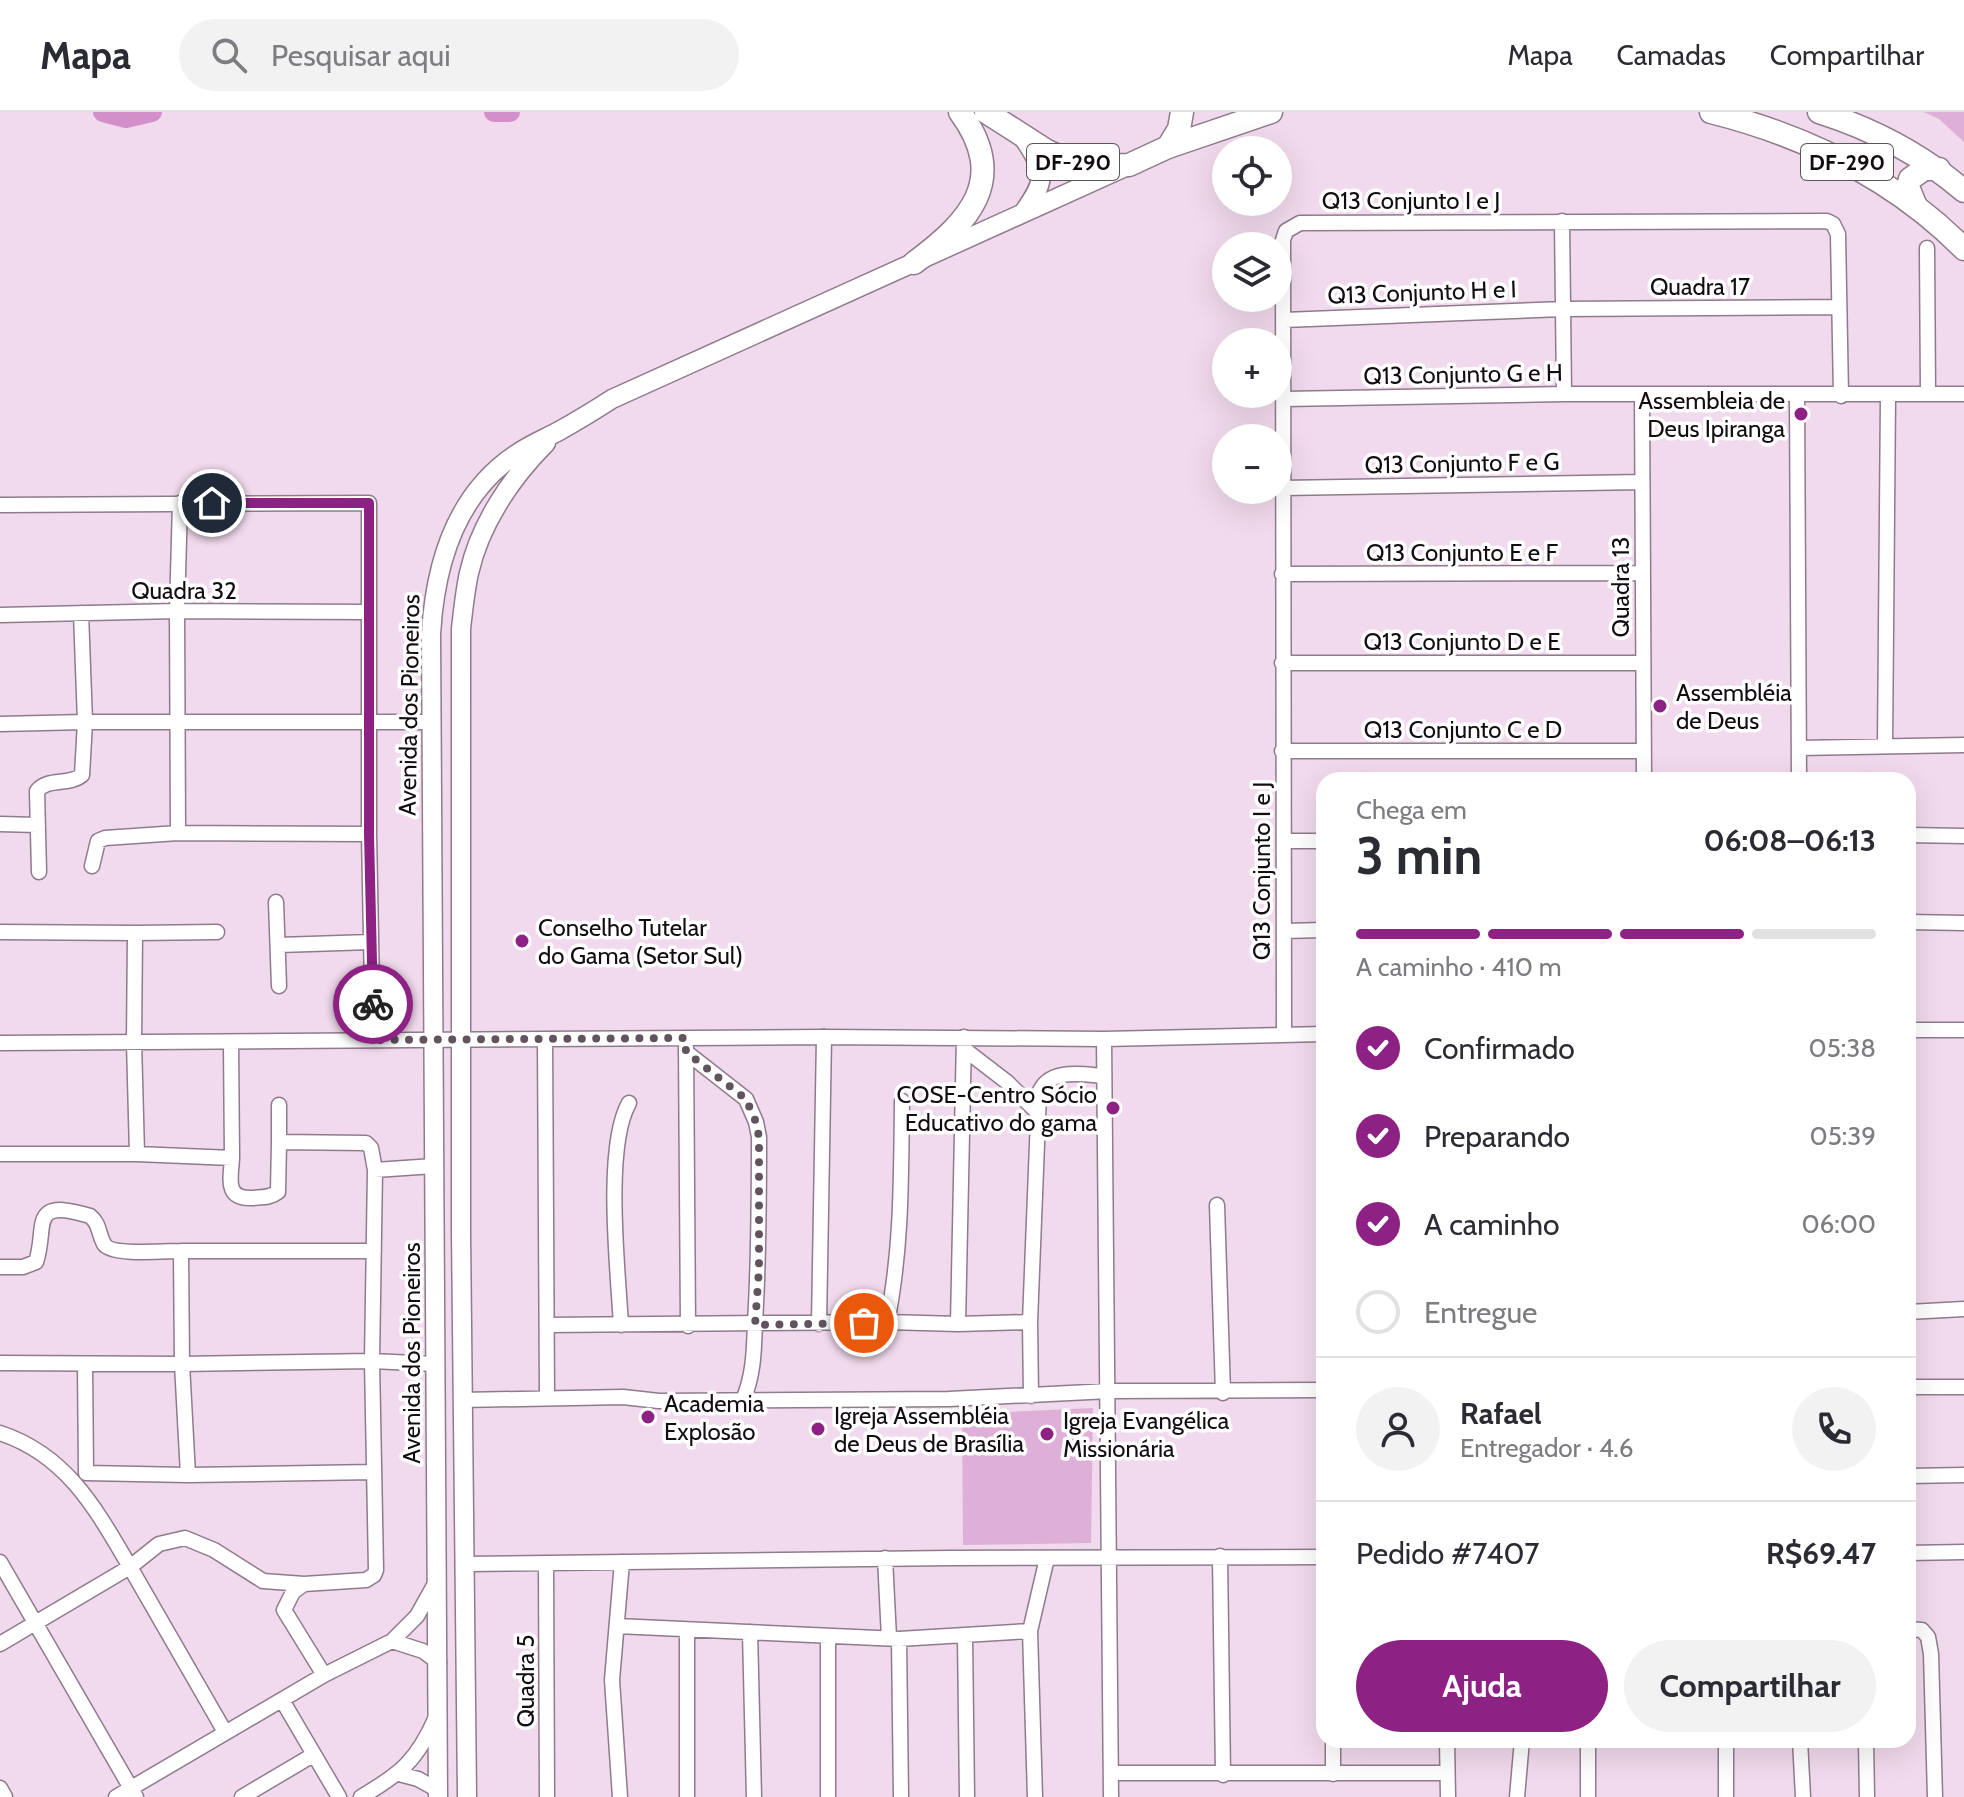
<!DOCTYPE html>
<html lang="pt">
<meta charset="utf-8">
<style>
:root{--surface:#fff;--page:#f2f2f3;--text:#2b2b33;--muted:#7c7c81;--line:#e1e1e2;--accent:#8d2184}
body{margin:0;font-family:Cabin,sans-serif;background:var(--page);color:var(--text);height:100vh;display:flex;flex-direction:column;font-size:30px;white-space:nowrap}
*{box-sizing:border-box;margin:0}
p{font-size:26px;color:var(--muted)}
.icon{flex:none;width:44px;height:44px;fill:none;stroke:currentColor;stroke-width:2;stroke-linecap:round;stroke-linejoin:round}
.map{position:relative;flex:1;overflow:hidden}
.side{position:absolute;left:1316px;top:660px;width:600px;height:976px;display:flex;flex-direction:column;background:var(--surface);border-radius:24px;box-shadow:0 8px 32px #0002}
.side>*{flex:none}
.buttons{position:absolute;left:1212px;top:24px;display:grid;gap:16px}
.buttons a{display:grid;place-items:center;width:80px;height:80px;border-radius:50%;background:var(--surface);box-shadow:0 8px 32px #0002;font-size:40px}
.pin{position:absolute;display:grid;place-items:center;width:68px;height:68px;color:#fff;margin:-34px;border:4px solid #fff;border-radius:50%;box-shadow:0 2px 8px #0007}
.courier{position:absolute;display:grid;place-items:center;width:80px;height:80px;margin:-40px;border:6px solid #8d2184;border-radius:50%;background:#fff;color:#222;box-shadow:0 2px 10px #0007}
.headline em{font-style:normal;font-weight:800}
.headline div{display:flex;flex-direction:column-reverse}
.headline{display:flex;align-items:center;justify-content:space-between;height:136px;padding:0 40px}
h1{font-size:52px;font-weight:800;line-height:60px}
.bar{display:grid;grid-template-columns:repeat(4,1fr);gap:12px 8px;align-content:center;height:96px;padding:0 40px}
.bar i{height:10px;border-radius:6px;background:var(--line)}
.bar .on{background:var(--accent)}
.bar p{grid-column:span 4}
.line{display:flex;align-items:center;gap:20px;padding:0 40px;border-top:2px solid var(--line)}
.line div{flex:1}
.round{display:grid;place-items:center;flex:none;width:84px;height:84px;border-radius:42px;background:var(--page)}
ol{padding:0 40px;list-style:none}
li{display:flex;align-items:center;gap:24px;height:88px}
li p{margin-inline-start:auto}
li .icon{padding:8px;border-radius:50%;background:var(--accent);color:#fff;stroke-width:4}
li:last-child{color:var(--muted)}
li i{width:44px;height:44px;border:4px solid var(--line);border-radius:50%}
.button{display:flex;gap:16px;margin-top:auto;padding:16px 40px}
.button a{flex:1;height:92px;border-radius:48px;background:var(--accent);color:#fff;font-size:32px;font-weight:800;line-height:92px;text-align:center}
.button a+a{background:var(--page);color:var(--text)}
header{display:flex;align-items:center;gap:48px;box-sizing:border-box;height:112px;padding:0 40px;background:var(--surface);border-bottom:2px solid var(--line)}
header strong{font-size:38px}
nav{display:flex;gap:44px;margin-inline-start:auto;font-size:28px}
.search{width:560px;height:72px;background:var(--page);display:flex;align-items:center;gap:20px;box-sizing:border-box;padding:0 28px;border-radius:44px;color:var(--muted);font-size:30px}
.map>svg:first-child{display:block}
.green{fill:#dfb0d7}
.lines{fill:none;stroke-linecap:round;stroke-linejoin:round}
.river{stroke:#d38fc9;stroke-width:20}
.minor-casing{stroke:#8f7b8c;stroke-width:17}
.major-casing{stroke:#8f7b8c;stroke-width:21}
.highway-casing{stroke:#8f7b8c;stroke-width:25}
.minor{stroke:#fff;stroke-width:14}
.major{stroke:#fff;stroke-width:18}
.highway{stroke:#fff;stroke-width:22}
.done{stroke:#61545f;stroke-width:8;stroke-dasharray:0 14.4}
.route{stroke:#8d2184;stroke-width:10}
.poi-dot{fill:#8d2184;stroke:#fff;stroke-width:3}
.labels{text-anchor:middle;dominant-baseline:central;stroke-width:7;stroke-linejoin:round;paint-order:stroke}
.shield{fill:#fff;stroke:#5a5559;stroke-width:2}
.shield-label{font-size:22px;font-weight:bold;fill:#130c12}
.street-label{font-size:24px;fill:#130c12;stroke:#fff}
.poi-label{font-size:24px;fill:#130c12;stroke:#fff;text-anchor:start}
</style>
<header>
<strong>Mapa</strong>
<div class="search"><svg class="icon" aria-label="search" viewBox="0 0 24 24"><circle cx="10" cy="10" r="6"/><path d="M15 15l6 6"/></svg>Pesquisar aqui</div>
<nav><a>Mapa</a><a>Camadas</a><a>Compartilhar</a></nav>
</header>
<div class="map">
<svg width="1964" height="1685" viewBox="0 0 1964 1685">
<rect width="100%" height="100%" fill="#f1daed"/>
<!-- green -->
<path class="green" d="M 1924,0 L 1964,0 L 1964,30 L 1939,7 Z
M 1093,1296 L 1091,1431 L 963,1433 L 962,1302 Z"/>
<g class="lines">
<!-- river -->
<path class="river" d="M 103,0 L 126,6 L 152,0
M 494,0 L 510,0"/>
<!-- minor casing -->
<g class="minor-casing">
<path id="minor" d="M 1562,109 L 1564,282
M 1927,136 L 1928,282
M 1284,208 L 1563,197 L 1839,195
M 1642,283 L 1644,668
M 1797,283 L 1799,668
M 1284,287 L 1564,282 L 1964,282
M 1282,376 L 1642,370
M 0,393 L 369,391 L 369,722 L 373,928
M 1282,462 L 1642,461
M 0,503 L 177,499 L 368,500
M 1282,551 L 1642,551
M 0,612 L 85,610 L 432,610
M 1885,634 L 1888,284
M 1799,636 L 1964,633
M 1282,639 L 1644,639
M 0,712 L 37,713
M 178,721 L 177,499 L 180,391
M 1908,723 L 1964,724
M 1284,729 L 1324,729
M 92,754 L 98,729 L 105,726 L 178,721 L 369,722
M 39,760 L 37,679 C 48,665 69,674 82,663 L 85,610 L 81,501
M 276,790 L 279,874
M 1908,810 L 1964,811
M 1284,819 L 1324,818
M 0,820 L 135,821
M 279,833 L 371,830
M 1908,918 L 1964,918
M 1284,922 L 1283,128 L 1286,119 L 1300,111 L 1827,109 L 1833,112 L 1838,122 L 1841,284
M 1104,927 L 1111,1685
M 545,928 L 547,1286
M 231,930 L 232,1046
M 0,931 L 824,925 L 1104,927 L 1324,922
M 686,935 L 688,1214
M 964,937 L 1007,970 L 1038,1001
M 686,940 L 746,987 L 756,1010 L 759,1025 C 759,1087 759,1148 755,1210 C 754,1238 754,1262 743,1288
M 279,993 L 279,1030 L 366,1031 L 371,1036 L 375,1058 L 372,1249 L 376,1458 L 374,1463 L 366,1468 L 304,1472 L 293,1480 L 284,1498 L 324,1563
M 0,1042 L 137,1042 L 232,1046 C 231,1066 224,1087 252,1086 C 262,1085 270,1086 278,1080 L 279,1030
M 137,1042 L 134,930 L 135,821 L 217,820
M 375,1058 L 434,1054
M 1217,1093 L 1223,1281
M 0,1155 L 23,1155 L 36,1150 C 48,1115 27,1085 90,1104 C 100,1112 98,1121 104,1132 C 111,1144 166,1139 181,1139
M 1908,1200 L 1964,1197
M 887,1210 C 902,1137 901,1064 902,989
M 819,1212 L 824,925
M 958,1212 L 964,925
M 548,1213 L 887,1210 L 958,1212 L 1030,1210
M 621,1213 C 618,1159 604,1035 629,991
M 0,1251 L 182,1252 L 372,1249 L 434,1252
M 85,1252 L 86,1361 L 188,1363 L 374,1360
M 1908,1275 L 1964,1275
M 1031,1284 L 1030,1210 L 1039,981 C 1049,956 1081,962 1103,964
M 462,1288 L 623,1285 L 659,1289 L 949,1287 L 1109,1279 L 1324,1278
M 0,1321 C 67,1343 96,1397 130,1455 L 0,1532
M 188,1363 L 182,1252 L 181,1139 L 374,1139
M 1908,1364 L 1964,1363
M 1908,1441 L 1964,1440
M 1220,1444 L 1223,1663
M 885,1446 L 889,1526
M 0,1450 L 136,1685
M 465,1452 L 951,1446 L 1324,1445
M 546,1453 L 547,1685
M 617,1514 L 899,1527 L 1030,1519
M 1908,1517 L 1922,1518 L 1928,1525 L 1931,1542 L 1935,1685
M 687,1519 L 687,1685
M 750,1520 L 754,1685
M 965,1525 L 967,1685
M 899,1527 L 901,1685
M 392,1529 L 423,1539 L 439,1551
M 282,1588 L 339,1685
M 225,1620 L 130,1455 L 159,1432 L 185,1426 L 214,1438 L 263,1469 L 304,1472
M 1447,1628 L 1448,1685
M 1800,1628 L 1803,1685
M 1866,1628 L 1867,1685
M 1111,1661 L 1447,1661
M 399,1662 L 418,1667 L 438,1678
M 1333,1662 L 1333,1628
M 0,1676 L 5,1685
M 116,1685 L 324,1563 L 392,1529 L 417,1504 L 436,1470
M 242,1685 L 313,1643
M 361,1685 C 400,1662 417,1649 436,1605
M 620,1685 L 612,1568 L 622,1450
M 828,1685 L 828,1524
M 1035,1685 L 1030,1519 L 1047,1446
M 1517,1685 L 1522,1628
M 1588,1685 L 1588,1628
M 1726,1685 L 1726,1628"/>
</g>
<!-- major casing -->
<g class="major-casing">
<path id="major" d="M 1023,101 C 1046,69 1047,60 1024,27
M 438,1685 L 431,522 C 435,453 456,383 515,343 C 529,333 544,327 559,319 C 577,309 595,298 612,287 L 1123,56
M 467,1685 L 461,1120 L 461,517 C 463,499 465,479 469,461 C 480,412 511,366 546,331"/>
</g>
<!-- highway casing -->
<g class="highway-casing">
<path id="highway" d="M 986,0 L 1047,39 L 1070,49 L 1097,54 L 1129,53 L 1168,35 L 1271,0
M 1711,0 C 1806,24 1894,66 1964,137
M 1819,0 C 1873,17 1921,42 1964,79
M 1168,35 L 1179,17 L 1182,0
M 1915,92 L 1908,75 L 1910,67 L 1924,57 L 1939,57
M 914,151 C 969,110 1010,68 960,0"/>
</g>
<!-- minor -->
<use href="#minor" class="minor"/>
<!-- major -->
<use href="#major" class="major"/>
<!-- highway -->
<use href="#highway" class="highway"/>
</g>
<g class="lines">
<!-- done -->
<path class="done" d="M 373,892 L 373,928 L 685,926 L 686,940 L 746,987 L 756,1010 L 759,1025 L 759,1158 L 755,1213 L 864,1211"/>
<!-- route -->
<path class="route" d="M 212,391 L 369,391 L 369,722 L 373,892"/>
</g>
<!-- markers -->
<g class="poi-dot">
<circle cx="1801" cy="302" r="8"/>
<circle cx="1660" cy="594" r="8"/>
<circle cx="522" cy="829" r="8"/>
<circle cx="1113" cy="996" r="8"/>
<circle cx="648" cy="1305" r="8"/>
<circle cx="818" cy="1317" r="8"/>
<circle cx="1047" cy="1322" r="8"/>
</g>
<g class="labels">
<!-- shield labels -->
<g class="shield">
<rect x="1027" y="32" width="92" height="36" rx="6"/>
<rect x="1801" y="32" width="92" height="36" rx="6"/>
</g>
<g class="shield-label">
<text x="1073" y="50">DF-290</text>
<text x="1847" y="50">DF-290</text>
</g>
<!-- street labels -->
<g class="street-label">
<text x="1411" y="88">Q13 Conjunto I e J</text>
<text x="1700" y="174">Quadra 17</text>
<text transform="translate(1422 180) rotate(-2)">Q13 Conjunto H e I</text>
<text transform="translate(1463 262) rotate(-1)">Q13 Conjunto G e H</text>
<text transform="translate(1462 351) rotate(-1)">Q13 Conjunto F e G</text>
<text x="1462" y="440">Q13 Conjunto E e F</text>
<text transform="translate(1620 475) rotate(-90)">Quadra 13</text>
<text x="184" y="478">Quadra 32</text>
<text x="1462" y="529">Q13 Conjunto D e E</text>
<text transform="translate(409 593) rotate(-89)">Avenida dos Pioneiros</text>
<text x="1463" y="617">Q13 Conjunto C e D</text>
<text transform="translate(1261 759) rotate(-90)">Q13 Conjunto I e J</text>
<text transform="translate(411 1241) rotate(-90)">Avenida dos Pioneiros</text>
<text transform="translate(525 1569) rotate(-90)">Quadra 5</text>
</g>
<!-- poi labels -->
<g class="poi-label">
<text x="1785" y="288" text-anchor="end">Assembleia de<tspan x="1785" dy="28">Deus Ipiranga</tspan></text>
<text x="1676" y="580">Assembléia<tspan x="1676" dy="28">de Deus</tspan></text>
<text x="538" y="815">Conselho Tutelar<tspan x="538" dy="28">do Gama (Setor Sul)</tspan></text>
<text x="1097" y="982" text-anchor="end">COSE-Centro Sócio<tspan x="1097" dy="28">Educativo do gama</tspan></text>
<text x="664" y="1291">Academia<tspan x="664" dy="28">Explosão</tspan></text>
<text x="834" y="1303">Igreja Assembléia<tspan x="834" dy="28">de Deus de Brasília</tspan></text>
<text x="1063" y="1308">Igreja Evangélica<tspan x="1063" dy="28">Missionária</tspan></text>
</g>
</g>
</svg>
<div class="buttons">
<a><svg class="icon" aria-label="locate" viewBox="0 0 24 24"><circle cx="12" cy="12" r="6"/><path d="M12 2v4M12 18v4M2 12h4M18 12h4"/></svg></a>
<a><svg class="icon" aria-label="layers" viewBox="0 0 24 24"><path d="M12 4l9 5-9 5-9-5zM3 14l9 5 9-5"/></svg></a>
<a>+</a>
<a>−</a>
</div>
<div class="pin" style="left:864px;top:1211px;background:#ea580c"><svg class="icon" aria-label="bag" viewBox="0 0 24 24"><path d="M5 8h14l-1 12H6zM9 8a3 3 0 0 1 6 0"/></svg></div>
<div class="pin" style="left:212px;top:391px;background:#1f2937"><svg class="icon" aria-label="home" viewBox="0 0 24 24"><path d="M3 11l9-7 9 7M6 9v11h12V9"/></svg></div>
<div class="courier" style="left:373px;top:892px"><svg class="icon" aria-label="bike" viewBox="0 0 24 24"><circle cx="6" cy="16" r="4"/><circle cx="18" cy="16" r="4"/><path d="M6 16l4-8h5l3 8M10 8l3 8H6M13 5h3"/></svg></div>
<section class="side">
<div class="headline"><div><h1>3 min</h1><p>Chega em</p></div><em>06:08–06:13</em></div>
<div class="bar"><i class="on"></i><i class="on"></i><i class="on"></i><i></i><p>A caminho · 410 m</p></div>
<ol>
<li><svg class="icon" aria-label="check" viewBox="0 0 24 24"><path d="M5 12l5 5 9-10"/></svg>Confirmado<p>05:38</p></li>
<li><svg class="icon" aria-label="check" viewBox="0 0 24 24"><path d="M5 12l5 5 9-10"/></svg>Preparando<p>05:39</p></li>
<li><svg class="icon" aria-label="check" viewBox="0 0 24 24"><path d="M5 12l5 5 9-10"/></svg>A caminho<p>06:00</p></li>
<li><i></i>Entregue</li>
</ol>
<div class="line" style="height:144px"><a class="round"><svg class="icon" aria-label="person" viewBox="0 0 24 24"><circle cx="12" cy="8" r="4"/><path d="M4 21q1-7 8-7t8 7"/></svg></a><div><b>Rafael</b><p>Entregador · 4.6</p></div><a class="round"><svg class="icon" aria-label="phone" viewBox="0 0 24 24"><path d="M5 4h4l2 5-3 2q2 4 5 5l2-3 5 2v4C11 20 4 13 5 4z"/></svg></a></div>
<div class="line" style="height:104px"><div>Pedido #7407</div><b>R$69.47</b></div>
<div class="button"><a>Ajuda</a><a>Compartilhar</a></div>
</section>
</div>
